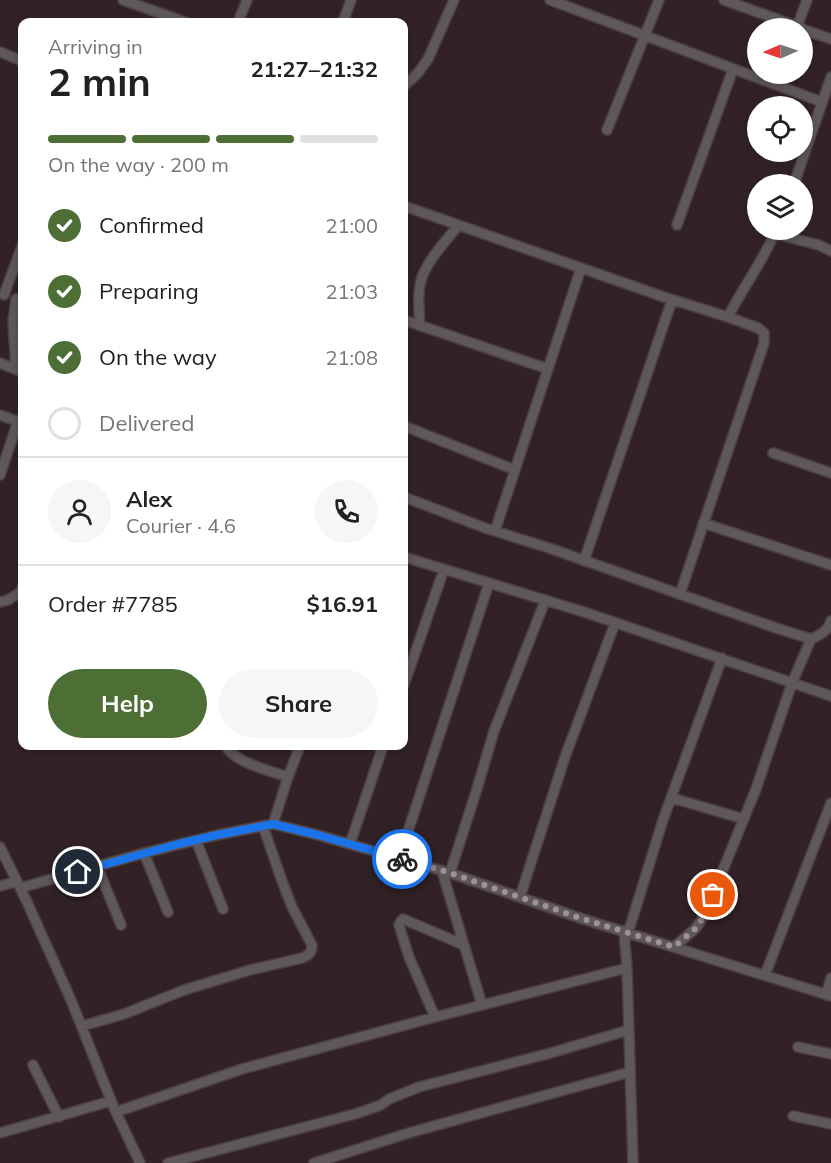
<!DOCTYPE html>
<meta charset="utf-8">
<style>
:root{--surface:#fff;--page:#f6f6f6;--text:#202124;--muted:#757577;--line:#e0e0e0;--accent:#4d6f36}
body{margin:0;font-family:Mulish,sans-serif;background:var(--page);color:var(--text);height:100vh;display:flex;flex-direction:column;font-size:22px;white-space:nowrap}
*{box-sizing:border-box;margin:0}
p{font-size:20px;color:var(--muted)}
.icon{flex:none;width:33px;height:33px;fill:none;stroke:currentColor;stroke-width:2;stroke-linecap:round;stroke-linejoin:round}
.map{position:relative;flex:1;overflow:hidden}
.panel{position:absolute;left:18px;top:18px;width:390px;height:732px;display:flex;flex-direction:column;background:var(--surface);border-radius:12px;box-shadow:0 3px 9px #0003}
.panel>*{flex:none}
.needle{width:39px;rotate:268deg}
.fabs{position:absolute;left:747px;top:18px;display:grid;gap:12px}
.fabs a{display:grid;place-items:center;width:66px;height:66px;border-radius:50%;background:var(--surface);box-shadow:0 3px 9px #0003;font-size:30px}
.pin{position:absolute;display:grid;place-items:center;width:51px;height:51px;color:#fff;margin:-26px;border:3px solid #fff;border-radius:50%;box-shadow:0 2px 6px #0007}
.courier{position:absolute;display:grid;place-items:center;width:60px;height:60px;margin:-30px;border:4px solid #1a73e8;border-radius:50%;background:#fff;color:#222;box-shadow:0 2px 8px #0007}
.overview em{font-style:normal;font-weight:700}
.overview div{display:flex;flex-direction:column-reverse}
.overview{display:flex;align-items:center;justify-content:space-between;height:102px;padding:0 30px}
h1{font-size:39px;font-weight:700;line-height:45px}
.bar{display:grid;grid-template-columns:repeat(4,1fr);gap:9px 6px;align-content:center;height:72px;padding:0 30px}
.bar i{height:8px;border-radius:4px;background:var(--line)}
.bar .on{background:var(--accent)}
.bar p{grid-column:span 4}
.line{display:flex;align-items:center;gap:15px;padding:0 30px;border-top:2px solid var(--line)}
.line div{flex:1}
.round{display:grid;place-items:center;flex:none;width:63px;height:63px;border-radius:32px;background:var(--page)}
ol{padding:0 30px;list-style:none}
li{display:flex;align-items:center;gap:18px;height:66px}
li p{margin-inline-start:auto}
li .icon{padding:6px;border-radius:50%;background:var(--accent);color:#fff;stroke-width:4}
li:last-child{color:var(--muted)}
li i{width:33px;height:33px;border:3px solid var(--line);border-radius:50%}
.button{display:flex;gap:12px;margin-top:auto;padding:12px 30px}
.button a{flex:1;height:69px;border-radius:36px;background:var(--accent);color:#fff;font-size:24px;font-weight:700;line-height:69px;text-align:center}
.button a+a{background:var(--page);color:var(--text)}
.map>svg:first-child{display:block}
.lines{fill:none;stroke-linecap:round;stroke-linejoin:round}
.street-casing{stroke:#4d3e42;stroke-width:12}
.street{stroke:#5e575c;stroke-width:9}
.done{stroke:#9f9296;stroke-width:6;stroke-dasharray:0 10.8}
.route{stroke:#1a73e8;stroke-width:8}
</style>
<div class="map">
<svg width="831" height="1163" viewBox="0 0 831 1163">
<rect width="100%" height="100%" fill="#322226"/>
<g class="lines">
<!-- street casing -->
<g class="street-casing">
<path id="street" d="M 123,0 L 185,22
M 550,0 L 822,102
M 724,0 L 802,28
M 238,22 L 247,0
M 343,22 L 351,0
M 797,27 L 807,0
M 802,29 L 831,39
M 0,52 L 22,61
M 404,86 L 418,73 L 428,59 L 454,0
M 607,130 L 659,0
M 794,184 L 831,77
M 404,206 L 664,297 L 728,317 L 758,328 L 764,333 L 764,343 L 680,594
M 677,225 L 733,69
M 775,234 L 819,245 L 831,251
M 4,295 L 22,246
M 728,317 C 743,287 764,260 776,230
M 404,320 L 548,369
M 420,326 C 419,310 417,292 422,277 C 429,259 446,240 459,225
M 0,363 L 22,372
M 16,369 L 13,321 L 16,299
M 0,415 L 22,423
M 404,426 L 515,470
M 773,453 L 831,473
M 0,475 L 18,421
M 404,497 L 485,528 L 549,548 L 776,628 L 811,639
M 703,523 L 831,565
M 495,531 L 581,268
M 404,557 L 584,612 L 831,696
M 584,561 L 672,300
M 0,602 L 8,600 L 22,591 L 22,588
M 404,685 L 444,569
M 226,746 C 233,762 271,771 288,777
M 672,798 L 744,819
M 273,824 L 288,777 L 300,746
M 196,840 L 223,909
M 350,844 L 383,746
M 0,847 L 27,902 L 71,1000 L 114,1108 L 140,1163
M 144,853 L 168,912
M 399,859 L 489,583
M 97,866 L 121,925
M 442,871 L 482,1005
M 450,873 L 476,792 L 494,731 L 545,601
M 0,886 L 16,882
M 20,888 L 144,853 L 217,835 L 273,824 L 318,835 L 450,873 L 583,919 L 831,996
M 520,897 L 565,757 L 615,623
M 624,931 L 627,968 L 633,1163
M 628,933 L 663,820 L 722,658
M 674,947 L 696,928 L 705,914 L 756,789 L 792,683 L 811,639 C 820,635 828,631 831,621
M 765,975 L 831,803
M 826,995 L 831,978
M 435,1017 L 409,957 L 399,925 L 401,921 L 403,919 L 464,945
M 82,1026 L 124,1014 L 184,990 L 250,970 L 302,958 C 309,955 312,953 312,945 L 292,907 L 282,881 L 263,826
M 798,1047 L 831,1054
M 33,1065 L 59,1117
M 116,1112 L 242,1069 L 435,1017 L 627,968
M 793,1116 L 831,1124
M 0,1133 L 111,1101
M 168,1163 L 355,1114 L 381,1105 L 389,1099 L 419,1087 L 547,1054 L 629,1030
M 314,1163 L 412,1132 L 630,1072"/>
</g>
<!-- street -->
<use href="#street" class="street"/>
</g>
<g class="lines">
<!-- done -->
<path class="done" d="M 402,859 L 450,873 L 583,919 L 674,947 L 696,928 L 705,914 L 713,895"/>
<!-- route -->
<path class="route" d="M 78,872 L 178,844 L 217,835 L 273,824 L 318,835 L 402,859"/>
</g>
</svg>
<div class="fabs">
<a><svg class="needle" viewBox="-14 -14 28 28"><path d="M0-13l5 13h-10z" fill="#e53935"/><path d="M0 13l5-13h-10z" fill="#757577"/></svg></a>
<a><svg class="icon" aria-label="locate" viewBox="0 0 24 24"><circle cx="12" cy="12" r="6"/><path d="M12 2v4M12 18v4M2 12h4M18 12h4"/></svg></a>
<a><svg class="icon" aria-label="layers" viewBox="0 0 24 24"><path d="M12 4l9 5-9 5-9-5zM3 14l9 5 9-5"/></svg></a>
</div>
<div class="pin" style="left:713px;top:895px;background:#ea580c"><svg class="icon" aria-label="bag" viewBox="0 0 24 24"><path d="M5 8h14l-1 12H6zM9 8a3 3 0 0 1 6 0"/></svg></div>
<div class="pin" style="left:78px;top:872px;background:#1f2937"><svg class="icon" aria-label="home" viewBox="0 0 24 24"><path d="M3 11l9-7 9 7M6 9v11h12V9"/></svg></div>
<div class="courier" style="left:402px;top:859px"><svg class="icon" aria-label="bike" viewBox="0 0 24 24"><circle cx="6" cy="16" r="4"/><circle cx="18" cy="16" r="4"/><path d="M6 16l4-8h5l3 8M10 8l3 8H6M13 5h3"/></svg></div>
<section class="panel">
<div class="overview"><div><h1>2 min</h1><p>Arriving in</p></div><em>21:27–21:32</em></div>
<div class="bar"><i class="on"></i><i class="on"></i><i class="on"></i><i></i><p>On the way · 200 m</p></div>
<ol>
<li><svg class="icon" aria-label="check" viewBox="0 0 24 24"><path d="M5 12l5 5 9-10"/></svg>Confirmed<p>21:00</p></li>
<li><svg class="icon" aria-label="check" viewBox="0 0 24 24"><path d="M5 12l5 5 9-10"/></svg>Preparing<p>21:03</p></li>
<li><svg class="icon" aria-label="check" viewBox="0 0 24 24"><path d="M5 12l5 5 9-10"/></svg>On the way<p>21:08</p></li>
<li><i></i>Delivered</li>
</ol>
<div class="line" style="height:108px"><a class="round"><svg class="icon" aria-label="person" viewBox="0 0 24 24"><circle cx="12" cy="8" r="4"/><path d="M4 21q1-7 8-7t8 7"/></svg></a><div><b>Alex</b><p>Courier · 4.6</p></div><a class="round"><svg class="icon" aria-label="phone" viewBox="0 0 24 24"><path d="M5 4h4l2 5-3 2q2 4 5 5l2-3 5 2v4C11 20 4 13 5 4z"/></svg></a></div>
<div class="line" style="height:78px"><div>Order #7785</div><b>$16.91</b></div>
<div class="button"><a>Help</a><a>Share</a></div>
</section>
</div>
